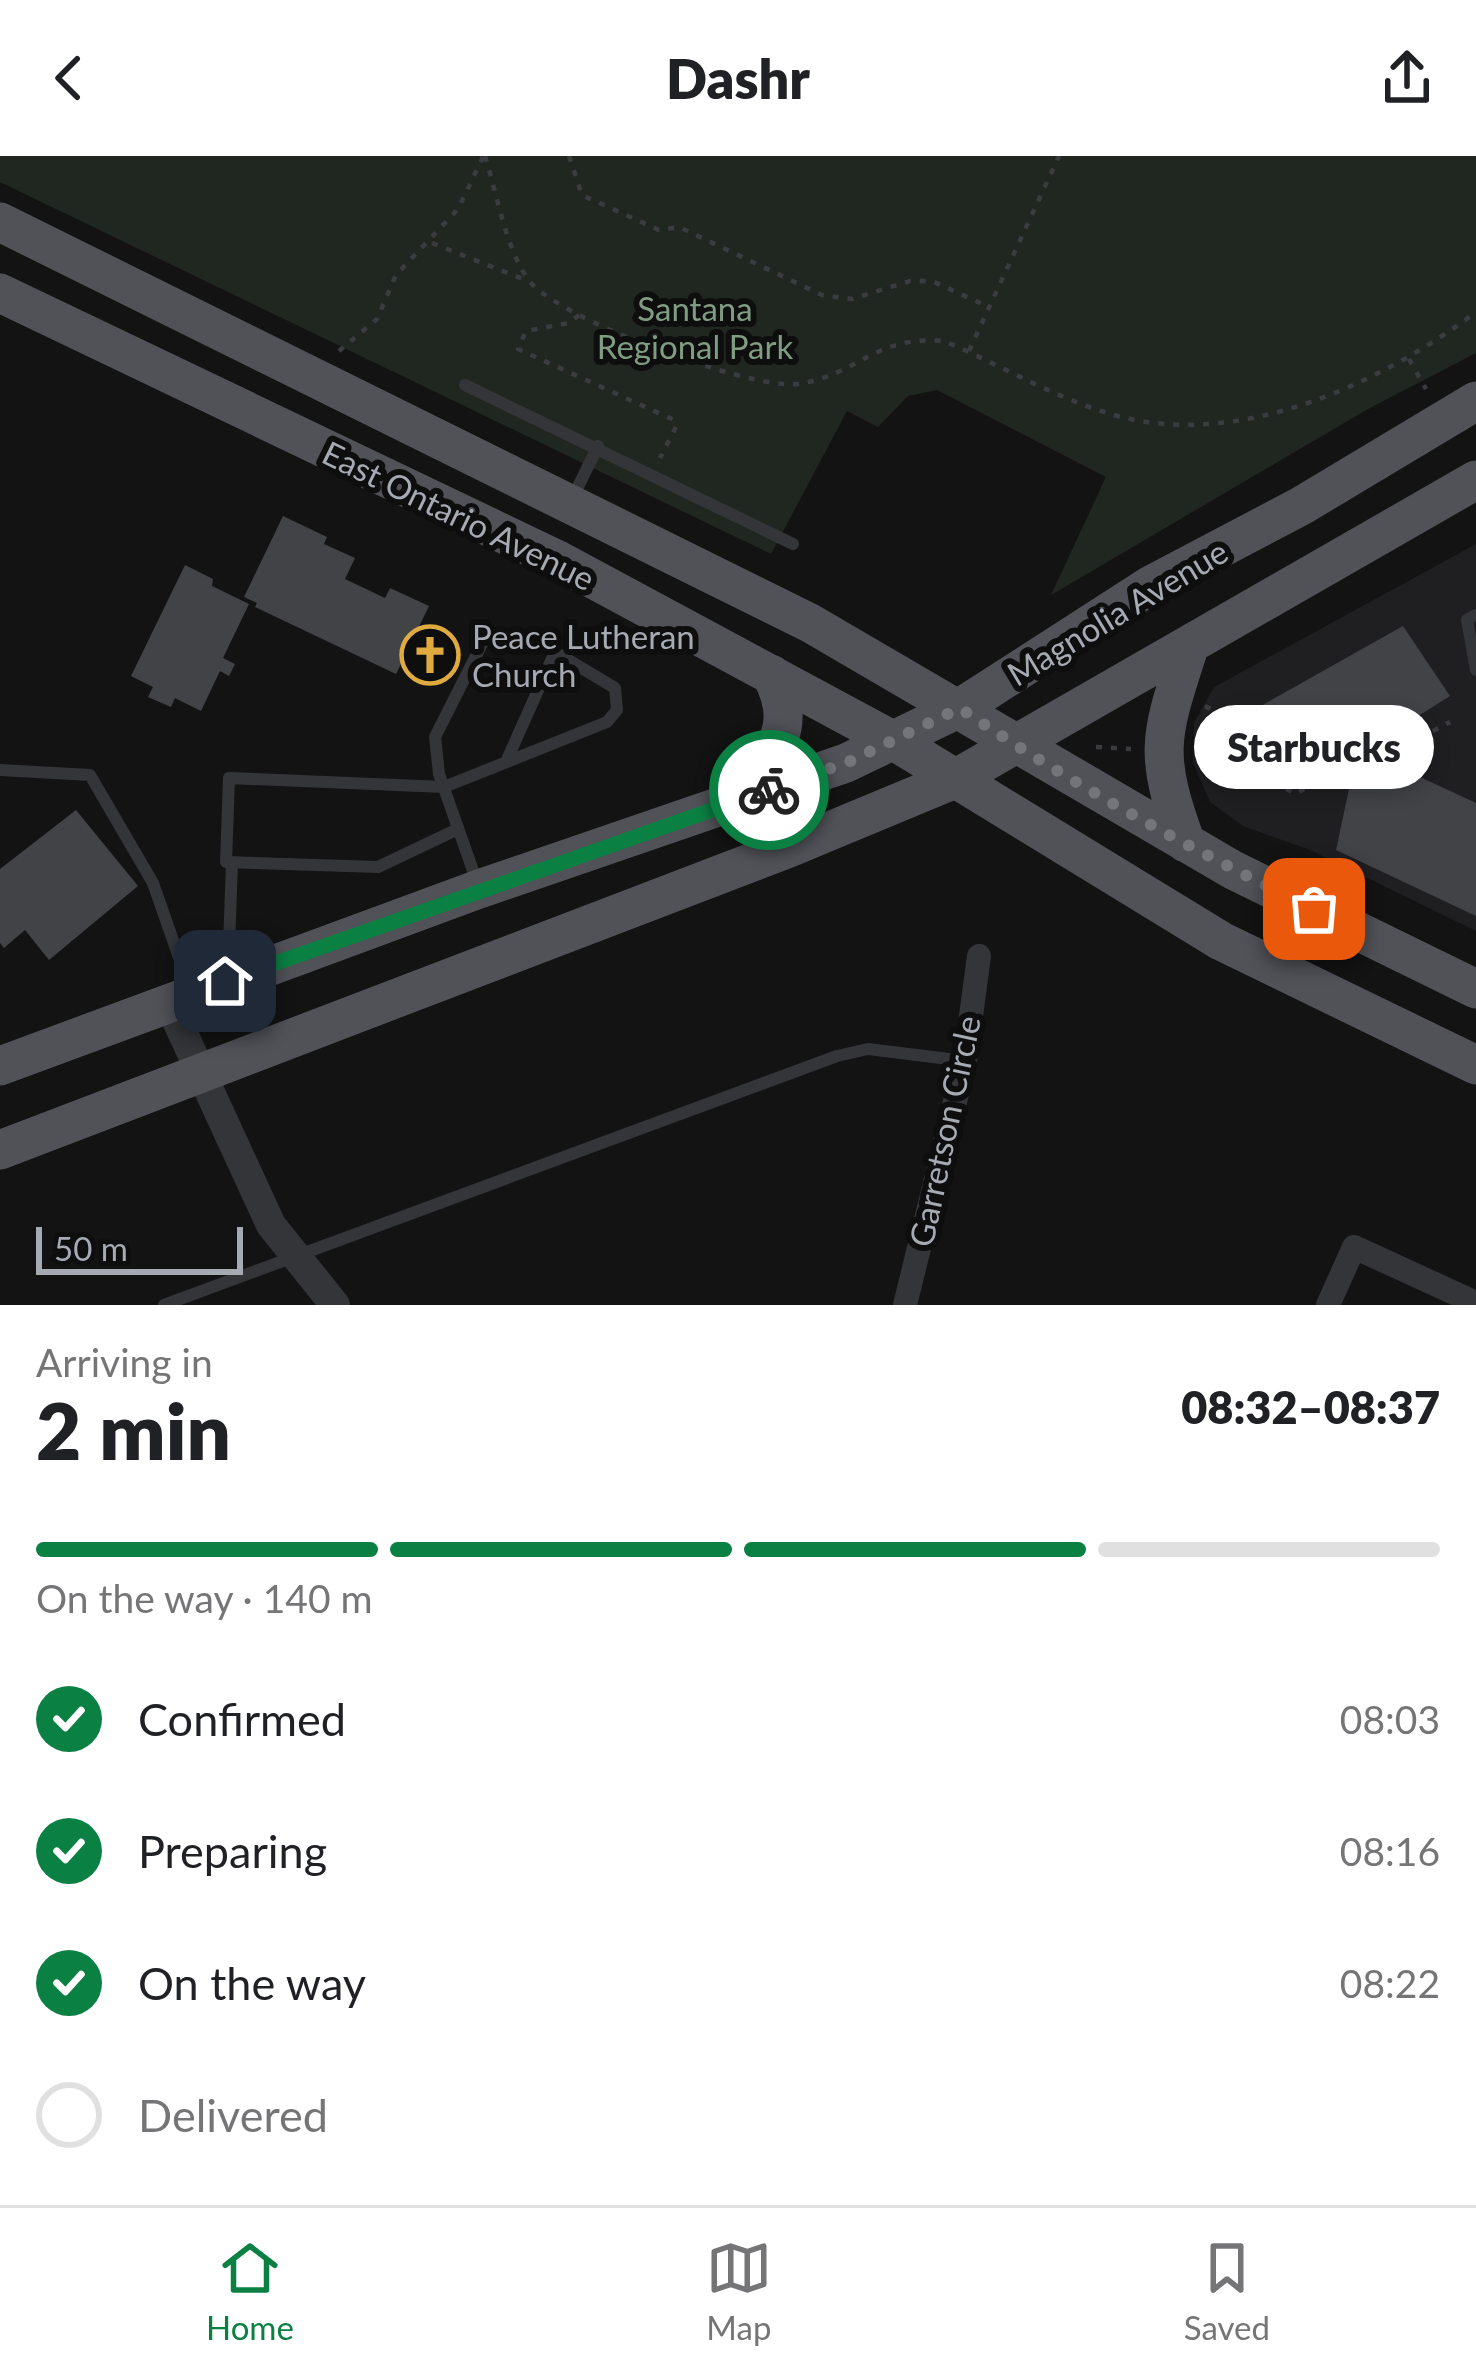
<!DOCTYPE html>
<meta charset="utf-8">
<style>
:root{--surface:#fff;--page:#f2f2f2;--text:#202124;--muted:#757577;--line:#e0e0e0;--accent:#0b8043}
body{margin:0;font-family:Lato,sans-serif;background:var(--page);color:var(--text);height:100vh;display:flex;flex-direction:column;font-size:45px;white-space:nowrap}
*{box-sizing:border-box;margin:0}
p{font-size:39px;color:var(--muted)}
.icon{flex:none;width:66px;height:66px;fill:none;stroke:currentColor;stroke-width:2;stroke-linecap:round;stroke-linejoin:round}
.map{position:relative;height:1149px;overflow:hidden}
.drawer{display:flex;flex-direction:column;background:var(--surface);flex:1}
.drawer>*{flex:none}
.scale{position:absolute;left:36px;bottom:30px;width:207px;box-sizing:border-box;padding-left:12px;border:6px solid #a6aab3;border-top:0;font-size:33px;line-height:42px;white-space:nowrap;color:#a6aab3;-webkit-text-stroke:9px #0e0e0f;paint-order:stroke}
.pin{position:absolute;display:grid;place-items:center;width:102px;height:102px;color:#fff;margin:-51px;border-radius:24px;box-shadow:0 6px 18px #0006}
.courier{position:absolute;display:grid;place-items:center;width:120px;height:120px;margin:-60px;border:9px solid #0b8043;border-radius:50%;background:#fff;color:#222;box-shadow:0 3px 15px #0007}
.bubble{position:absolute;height:84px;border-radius:42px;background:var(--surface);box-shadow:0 6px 18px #0003;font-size:39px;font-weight:800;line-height:84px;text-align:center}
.overview em{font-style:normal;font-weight:800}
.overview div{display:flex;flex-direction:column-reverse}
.overview{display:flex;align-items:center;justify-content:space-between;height:204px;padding:0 36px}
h1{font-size:78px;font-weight:800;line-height:90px}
.bar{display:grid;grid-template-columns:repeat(4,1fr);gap:18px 12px;align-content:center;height:144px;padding:0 36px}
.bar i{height:15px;border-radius:9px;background:var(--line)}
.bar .current{background:var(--accent)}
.bar p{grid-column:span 4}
ol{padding:0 36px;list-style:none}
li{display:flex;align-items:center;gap:36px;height:132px}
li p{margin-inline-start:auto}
li .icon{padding:12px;border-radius:50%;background:var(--accent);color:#fff;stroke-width:4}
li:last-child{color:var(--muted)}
li i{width:66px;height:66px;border:6px solid var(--line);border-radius:50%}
header{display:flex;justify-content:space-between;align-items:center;height:156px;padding:0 36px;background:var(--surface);font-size:54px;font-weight:800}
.tabs{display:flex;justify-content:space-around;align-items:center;height:168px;border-top:3px solid var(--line);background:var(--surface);font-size:33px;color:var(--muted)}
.tabs a{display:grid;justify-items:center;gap:6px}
.tabs .current{color:var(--accent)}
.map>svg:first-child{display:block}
.built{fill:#1f1f21}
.green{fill:#202720}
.building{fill:#424347}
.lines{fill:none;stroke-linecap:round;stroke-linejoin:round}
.path{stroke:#3b3c40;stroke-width:4.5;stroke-dasharray:6 9;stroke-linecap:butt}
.service{stroke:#343539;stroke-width:12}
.minor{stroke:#343539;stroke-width:24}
.tertiary{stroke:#343539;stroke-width:30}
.primary{stroke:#515258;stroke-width:39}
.done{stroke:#73757b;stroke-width:12;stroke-dasharray:0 21.6}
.route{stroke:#0b8043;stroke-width:15}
.labels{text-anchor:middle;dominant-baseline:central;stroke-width:12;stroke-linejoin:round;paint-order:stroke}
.park-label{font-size:33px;fill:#7f9d81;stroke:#0e0e0f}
.street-label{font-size:33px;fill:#a6aab3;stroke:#0e0e0f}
.poi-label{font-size:33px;fill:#a6aab3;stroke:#0e0e0f;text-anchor:start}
</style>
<header><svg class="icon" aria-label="back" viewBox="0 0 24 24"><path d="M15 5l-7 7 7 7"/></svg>Dashr<svg class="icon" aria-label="share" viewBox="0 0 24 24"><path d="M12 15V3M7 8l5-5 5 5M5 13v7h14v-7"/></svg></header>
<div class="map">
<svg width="1476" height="1149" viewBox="0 0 1476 1149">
<rect width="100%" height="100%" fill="#131314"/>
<!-- built -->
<path class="built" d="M 1476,388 L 1476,775 L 1310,694 L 1243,670 L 1210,646 L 1193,607 L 1194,567 L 1214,531 Z"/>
<!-- green -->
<path class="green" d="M 0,0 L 1476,0 L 1476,197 L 1368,253 L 1051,439 L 1106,321 L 937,234 L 908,240 L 878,271 L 847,255 L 771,398 L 0,26 Z"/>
<!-- building -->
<path class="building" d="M 283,360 L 327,381 L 324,388 L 355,402 L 345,423 L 385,442 L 390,432 L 429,450 L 396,518 L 255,451 L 257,447 L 244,441 Z
M 185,409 L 213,423 L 212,430 L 249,448 L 223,502 L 235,508 L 229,520 L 220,515 L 201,555 L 175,542 L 171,551 L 148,541 L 153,531 L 131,520 Z
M 1403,470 L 1450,540 L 1331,615 L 1285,601 L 1250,556 Z
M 1390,607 L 1476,647 L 1476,760 L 1336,694 L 1349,633 Z
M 76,654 L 138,730 L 49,804 L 25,774 L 4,792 L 0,787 L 0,713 Z"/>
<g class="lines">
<!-- path -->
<path class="path" d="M 485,0 C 497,38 505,89 527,122 C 552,161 750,234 797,228 C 857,220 874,179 944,185 C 1001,209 1054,242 1114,259 C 1237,294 1379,229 1476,156
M 569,0 L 582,39 L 659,74 L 679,71 L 822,139 L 852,143 L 910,125 L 932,125 L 989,151
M 432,87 L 528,125
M 579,159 L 569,167 L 526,175 L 518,193 L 674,264 L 676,271 L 660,302
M 339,195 L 377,163 L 396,119 L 458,53 L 483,1
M 969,195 L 1059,0
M 1409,203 L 1426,233
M 1205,550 L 1240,570 L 1273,626 L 1296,638 L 1323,621 L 1342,623 L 1450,566
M 1096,591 L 1131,593"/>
<!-- service -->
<path class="service" d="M 465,229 L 793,388
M 571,345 L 598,290
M 1476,459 L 1467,464 L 1476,514
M 0,614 L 90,619 L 153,727 L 191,836
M 458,673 L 378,711 L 226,706 L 229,622 L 444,631 L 607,566 L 617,554 L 615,532 L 555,496 L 506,606
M 477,726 L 439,618 L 435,581 L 490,472
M 228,819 L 232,706
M 164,1149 L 837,900 L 868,893 L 965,905"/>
<!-- minor -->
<path class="minor" d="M 905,1149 L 965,905 L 979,800
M 1328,1149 L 1354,1091 L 1476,1147"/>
<!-- tertiary -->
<path class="tertiary" d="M 168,845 L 271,1069 L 335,1149"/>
<!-- primary -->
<path class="primary" d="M 0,66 L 810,467 L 1233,714 L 1476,833
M 0,137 L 556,403 L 894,585 L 1221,785 L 1476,909
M 730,640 C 769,600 802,578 771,518
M 1186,687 C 1152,594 1161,579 1190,488
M 0,910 L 479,733 L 846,607 L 960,552 L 1151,429 L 1301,350 L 1476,245
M 0,994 L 789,692 L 955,623 L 1476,324"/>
</g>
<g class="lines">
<!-- done -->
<path class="done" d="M 769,634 L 846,607 L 960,552 C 1071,628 1192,694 1314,753"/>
<!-- route -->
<path class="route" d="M 225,825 L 769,634"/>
</g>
<!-- icons -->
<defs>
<g id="church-ring" transform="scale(3)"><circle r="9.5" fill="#0e0e0f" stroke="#dfab41" stroke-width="1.5"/><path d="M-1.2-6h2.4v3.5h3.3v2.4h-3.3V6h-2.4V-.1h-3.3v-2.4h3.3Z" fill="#dfab41"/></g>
</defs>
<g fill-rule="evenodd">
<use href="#church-ring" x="430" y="499"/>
</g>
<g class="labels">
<!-- park labels -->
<g class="park-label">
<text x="695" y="152">Santana<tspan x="695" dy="38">Regional Park</tspan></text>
</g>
<!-- street labels -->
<g class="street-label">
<text transform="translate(459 359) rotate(26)">East Ontario Avenue</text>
<text transform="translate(1117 456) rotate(-31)">Magnolia Avenue</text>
<text transform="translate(944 975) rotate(-78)">Garretson Circle</text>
</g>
<!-- poi labels -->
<g class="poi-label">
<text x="472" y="480">Peace Lutheran<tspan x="472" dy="38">Church</tspan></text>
</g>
</g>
</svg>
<div class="scale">50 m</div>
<div class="pin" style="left:1314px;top:753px;background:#ea580c"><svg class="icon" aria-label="bag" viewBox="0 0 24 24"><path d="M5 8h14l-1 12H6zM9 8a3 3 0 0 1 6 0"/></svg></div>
<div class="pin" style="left:225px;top:825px;background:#1f2937"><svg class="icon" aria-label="home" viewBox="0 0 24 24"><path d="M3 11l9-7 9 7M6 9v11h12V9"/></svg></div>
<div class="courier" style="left:769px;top:634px"><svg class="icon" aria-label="bike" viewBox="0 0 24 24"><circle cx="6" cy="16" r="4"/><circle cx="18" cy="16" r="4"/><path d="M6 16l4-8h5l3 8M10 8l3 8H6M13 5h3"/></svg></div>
<div class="bubble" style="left:1194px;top:549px;width:240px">Starbucks</div>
</div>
<section class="drawer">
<div class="overview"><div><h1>2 min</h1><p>Arriving in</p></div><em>08:32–08:37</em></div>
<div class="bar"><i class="current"></i><i class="current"></i><i class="current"></i><i></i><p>On the way · 140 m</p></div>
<ol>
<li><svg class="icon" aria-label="check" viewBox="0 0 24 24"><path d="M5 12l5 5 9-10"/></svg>Confirmed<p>08:03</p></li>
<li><svg class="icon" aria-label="check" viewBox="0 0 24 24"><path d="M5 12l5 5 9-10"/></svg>Preparing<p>08:16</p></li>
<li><svg class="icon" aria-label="check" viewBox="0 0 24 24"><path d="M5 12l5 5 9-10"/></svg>On the way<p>08:22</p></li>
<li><i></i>Delivered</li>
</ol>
</section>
<nav class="tabs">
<a class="current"><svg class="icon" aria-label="home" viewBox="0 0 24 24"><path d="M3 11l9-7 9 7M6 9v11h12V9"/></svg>Home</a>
<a><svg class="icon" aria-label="map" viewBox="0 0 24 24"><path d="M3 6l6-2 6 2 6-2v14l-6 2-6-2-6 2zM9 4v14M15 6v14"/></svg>Map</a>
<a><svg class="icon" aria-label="saved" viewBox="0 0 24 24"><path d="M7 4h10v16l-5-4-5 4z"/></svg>Saved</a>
</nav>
